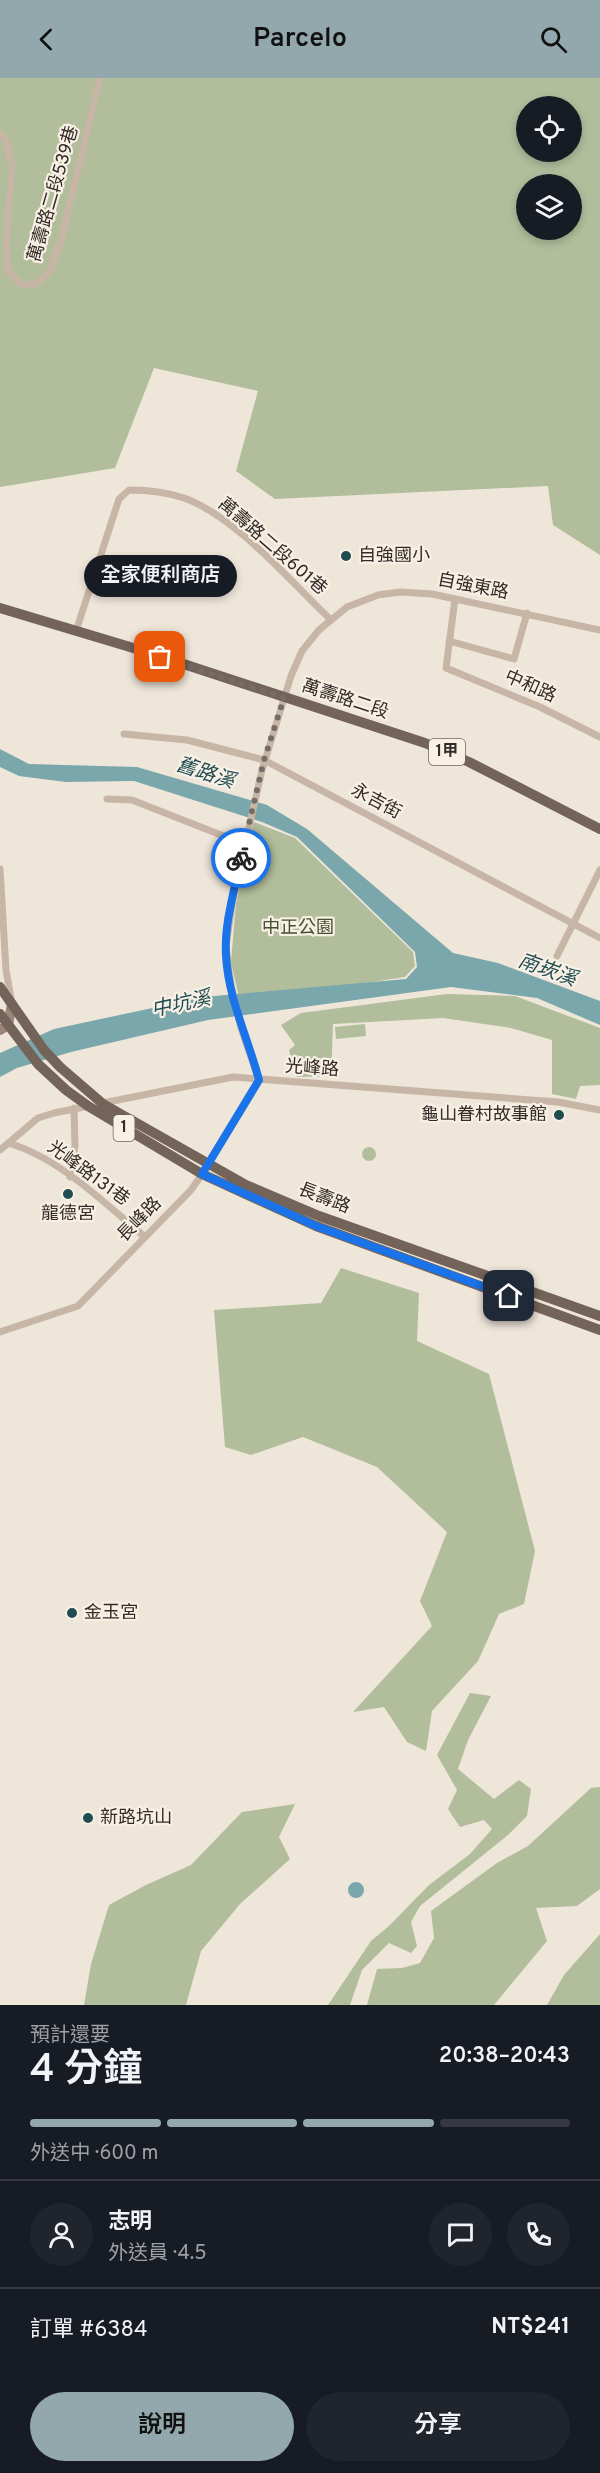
<!DOCTYPE html>
<html lang="zh-TW">
<meta charset="utf-8">
<style>
:root{--surface:#171b24;--page:#20242c;--text:#f1f3f6;--muted:#9ea1a6;--line:#363941;--accent:#92a8ac}
body{margin:0;font-family:Overpass,"Noto Sans TC",sans-serif;background:var(--page);color:var(--text);height:100vh;display:flex;flex-direction:column;font-size:22px;white-space:nowrap}
*{box-sizing:border-box;margin:0}
p{font-size:20px;color:var(--muted)}
.icon{flex:none;width:33px;height:33px;fill:none;stroke:currentColor;stroke-width:2;stroke-linecap:round;stroke-linejoin:round}
.map{position:relative;height:1927px;overflow:hidden}
.panel{display:flex;flex-direction:column;background:var(--surface);flex:1}
.panel>*{flex:none}
.controls{position:absolute;left:516px;top:18px;display:grid;gap:12px}
.controls a{display:grid;place-items:center;width:66px;height:66px;border-radius:50%;background:var(--surface);box-shadow:0 3px 9px #0003;font-size:30px}
.pin{position:absolute;display:grid;place-items:center;width:51px;height:51px;color:#fff;margin:-26px;border-radius:12px;box-shadow:0 3px 9px #0006}
.courier{position:absolute;display:grid;place-items:center;width:60px;height:60px;margin:-30px;border:4px solid #1a73e8;border-radius:50%;background:#fff;color:#222;box-shadow:0 2px 8px #0007}
.bubble{position:absolute;height:42px;border-radius:21px;background:var(--surface);box-shadow:0 3px 9px #0003;font-size:20px;font-weight:600;line-height:42px;text-align:center}
.head em{font-style:normal;font-weight:600}
.head div{display:flex;flex-direction:column-reverse}
.head{display:flex;align-items:center;justify-content:space-between;height:102px;padding:0 30px}
h1{font-size:39px;font-weight:600;line-height:45px}
.bar{display:grid;grid-template-columns:repeat(4,1fr);gap:9px 6px;align-content:center;height:72px;padding:0 30px}
.bar i{height:8px;border-radius:4px;background:var(--line)}
.bar .selected{background:var(--accent)}
.bar p{grid-column:span 4}
.line{display:flex;align-items:center;gap:15px;padding:0 30px;border-top:2px solid var(--line)}
.line div{flex:1}
.round{display:grid;place-items:center;flex:none;width:63px;height:63px;border-radius:32px;background:var(--page)}
.button{display:flex;gap:12px;margin-top:auto;padding:12px 30px}
.button a{flex:1;height:69px;border-radius:36px;background:var(--accent);color:#111;font-size:24px;font-weight:600;line-height:69px;text-align:center}
.button a+a{background:var(--page);color:var(--text)}
header{display:flex;justify-content:space-between;align-items:center;height:78px;padding:0 30px;background:var(--accent);color:#111;font-size:27px;font-weight:600}
.map>svg:first-child{display:block}
.green{fill:#b1bd9b;fill-rule:evenodd}
.water{fill:#7aa7ab}
.lines{fill:none;stroke-linecap:round;stroke-linejoin:round}
.minor{stroke:#c7b6a6;stroke-width:7}
.secondary{stroke:#9a8578;stroke-width:10}
.primary{stroke:#746359;stroke-width:10}
.done{stroke:#756c66;stroke-width:6;stroke-dasharray:0 10.8}
.route{stroke:#1a73e8;stroke-width:8}
.poi-dot{fill:#1f4d52;stroke:#f8f0e5;stroke-width:2}
.labels{text-anchor:middle;dominant-baseline:central;stroke-width:4.5;stroke-linejoin:round;paint-order:stroke}
.shield{fill:#f8f0e5;stroke:#6e6660;stroke-width:1.5}
.shield-label{font-size:16px;font-weight:bold;fill:#332b27}
.street-label{font-size:18px;fill:#332b27;stroke:#f8f0e5}
.poi-label{font-size:18px;fill:#332b27;stroke:#f8f0e5;text-anchor:start}
.park-label{font-size:18px;fill:#42502c;stroke:#f8f0e5}
.water-label{font-size:20px;font-style:italic;fill:#1f4d52;stroke:#f8f0e5}
</style>
<header><svg class="icon" aria-label="back" viewBox="0 0 24 24"><path d="M15 5l-7 7 7 7"/></svg>Parcelo<svg class="icon" aria-label="search" viewBox="0 0 24 24"><circle cx="10" cy="10" r="6"/><path d="M15 15l6 6"/></svg></header>
<div class="map">
<svg width="600" height="1927" viewBox="0 0 600 1927">
<rect width="100%" height="100%" fill="#efe6da"/>
<!-- green -->
<path class="green" d="M 0,0 L 600,0 L 600,477 L 553,447 L 548,408 L 275,421 L 236,393 L 258,313 L 154,290 L 115,390 L 0,409 ZM 526,28 L 572,28 L 572,74 L 526,74 ZM 526,106 L 572,106 L 572,152 L 526,152 Z
M 254,744 L 295,760 L 413,874 L 415,888 L 405,899 L 240,924 L 231,884 L 236,825 Z
M 447,916 L 515,918 L 600,950 L 600,1007 L 580,1008 L 576,1021 L 552,1016 L 552,962 L 511,950 L 443,940 L 333,946 L 331,998 L 297,999 L 289,972 L 295,967 L 281,947 L 301,935 Z
M 365,946 L 366,958 L 336,961 L 335,949 Z
M362 1076a7 7 0 1 1 14 0a7 7 0 1 1-14 0Z
M 341,1190 L 419,1215 L 417,1263 L 489,1296 L 535,1473 L 524,1526 L 499,1536 L 478,1583 L 432,1633 L 426,1673 L 407,1664 L 384,1629 L 353,1634 L 432,1548 L 420,1523 L 447,1454 L 377,1389 L 303,1359 L 251,1377 L 225,1369 L 214,1232 L 321,1225 Z
M 470,1615 L 491,1618 L 468,1662 L 458,1691 L 494,1721 L 519,1702 L 531,1711 L 527,1738 L 508,1757 L 420,1828 L 411,1844 L 417,1868 L 411,1875 L 389,1865 L 362,1892 L 350,1927 L 328,1927 L 371,1863 L 389,1848 L 429,1807 L 470,1776 L 492,1751 L 484,1742 L 460,1749 L 448,1731 L 457,1712 L 437,1677 Z
M 600,1709 L 600,1811 L 577,1828 L 536,1830 L 547,1863 L 494,1927 L 367,1927 L 377,1891 L 402,1890 L 420,1885 L 434,1860 L 431,1833 L 497,1785 L 528,1768 L 591,1710 Z
M 295,1726 L 279,1759 L 290,1781 L 240,1826 L 201,1873 L 186,1927 L 84,1927 L 91,1886 L 109,1827 L 146,1807 L 191,1787 L 242,1734 Z
M 600,1856 L 600,1927 L 547,1927 L 564,1897 Z"/>
<!-- water -->
<path class="water" d="M 0,671 L 29,686 L 137,689 L 267,727 L 307,751 L 453,875 L 498,885 L 600,923 L 600,947 L 537,920 L 451,909 L 208,942 L 71,974 L 17,990 L 0,999 L 0,975 L 54,951 L 204,919 L 406,901 L 417,889 L 415,874 L 297,759 L 262,744 L 134,703 L 66,704 L 19,698 L 0,689 Z
M348 1812a8 8 0 1 1 16 0a8 8 0 1 1-16 0Z"/>
<g class="lines">
<!-- minor -->
<path class="minor" d="M 0,56 L 5,60 L 12,86 L 6,168 L 8,193 L 22,207 L 38,205 L 50,193 L 62,159 L 100,0
M 455,521 L 446,590 L 540,629 L 600,659
M 76,553 L 119,421 L 129,412 C 147,412 166,414 184,420 C 235,438 290,503 330,541
M 449,563 L 514,581 L 527,535
M 124,656 L 187,662 L 264,682 L 600,860
M 107,721 L 132,722 L 244,766
M 0,791 L 6,892 L 11,920
M 557,878 L 600,792
M 259,1002 L 241,950 L 231,908 L 226,868 L 233,820 L 262,692 L 291,598 L 302,573 L 319,552 L 347,529 L 378,517 L 400,514 L 432,516 L 600,552
M 103,1025 L 233,999 L 558,1024 L 600,1032
M 8,1065 C 60,1080 104,1125 145,1159
M 0,1072 L 38,1040 L 54,1035 L 89,1028
M 70,1099 L 75,1068 L 74,1030
M 0,1254 L 78,1228 L 191,1112 L 209,1086 L 259,1002"/>
<!-- secondary -->
<path class="secondary" d="M 0,952 L 8,947 L 12,926"/>
<!-- primary -->
<path class="primary" d="M 0,530 L 150,575 L 425,665 L 469,684 L 600,751
M 0,909 L 44,972 L 60,989 L 103,1026 L 246,1107 L 319,1138 L 600,1238
M 0,936 L 38,986 L 66,1012 L 88,1028 L 202,1096 L 316,1148 L 600,1252"/>
</g>
<g class="lines">
<!-- done -->
<path class="done" d="M 160,579 L 284,620 L 264,682 L 241,780"/>
<!-- route -->
<path class="route" d="M 241,780 C 235,811 224,845 226,877 C 228,920 248,960 259,1002 L 202,1096 L 316,1148 L 509,1218"/>
</g>
<!-- markers -->
<g class="poi-dot">
<circle cx="346" cy="478" r="6"/>
<circle cx="559" cy="1037" r="6"/>
<circle cx="68" cy="1116" r="6"/>
<circle cx="72" cy="1535" r="6"/>
<circle cx="88" cy="1740" r="6"/>
</g>
<g class="labels">
<!-- shield labels -->
<g class="shield">
<rect x="429" y="661" width="36" height="26" rx="4.5"/>
<rect x="113.5" y="1037" width="21" height="26" rx="4.5"/>
</g>
<g class="shield-label">
<text x="447" y="674">1甲</text>
<text x="124" y="1050">1</text>
</g>
<!-- street labels -->
<g class="street-label">
<text transform="translate(54 116) rotate(-74)">萬壽路二段539巷</text>
<text transform="translate(272 469) rotate(41)">萬壽路二段601巷</text>
<text transform="translate(473 509) rotate(11)">自強東路</text>
<text transform="translate(530 609) rotate(24)">中和路</text>
<text transform="translate(345 622) rotate(18)">萬壽路二段</text>
<text transform="translate(376 724) rotate(28)">永吉街</text>
<text transform="translate(312 991) rotate(4)">光峰路</text>
<text transform="translate(88 1096) rotate(36)">光峰路131巷</text>
<text transform="translate(324 1121) rotate(21)">長壽路</text>
<text transform="translate(140 1142) rotate(-46)">長峰路</text>
</g>
<!-- poi labels -->
<g class="poi-label">
<text x="358" y="478">自強國小</text>
<text x="547" y="1037" text-anchor="end">龜山眷村故事館</text>
<text x="68" y="1136" text-anchor="middle">龍德宮</text>
<text x="84" y="1535">金玉宮</text>
<text x="100" y="1740">新路坑山</text>
</g>
<!-- park labels -->
<g class="park-label">
<text x="298" y="850">中正公園</text>
</g>
<!-- water labels -->
<g class="water-label">
<text transform="translate(205 696) rotate(18)">舊路溪</text>
<text transform="translate(547 893) rotate(20)">南崁溪</text>
<text transform="translate(181 927) rotate(-12)">中坑溪</text>
</g>
</g>
</svg>
<div class="controls">
<a><svg class="icon" aria-label="locate" viewBox="0 0 24 24"><circle cx="12" cy="12" r="6"/><path d="M12 2v4M12 18v4M2 12h4M18 12h4"/></svg></a>
<a><svg class="icon" aria-label="layers" viewBox="0 0 24 24"><path d="M12 4l9 5-9 5-9-5zM3 14l9 5 9-5"/></svg></a>
</div>
<div class="pin" style="left:160px;top:579px;background:#ea580c"><svg class="icon" aria-label="bag" viewBox="0 0 24 24"><path d="M5 8h14l-1 12H6zM9 8a3 3 0 0 1 6 0"/></svg></div>
<div class="pin" style="left:509px;top:1218px;background:#1f2937"><svg class="icon" aria-label="home" viewBox="0 0 24 24"><path d="M3 11l9-7 9 7M6 9v11h12V9"/></svg></div>
<div class="courier" style="left:241px;top:780px"><svg class="icon" aria-label="bike" viewBox="0 0 24 24"><circle cx="6" cy="16" r="4"/><circle cx="18" cy="16" r="4"/><path d="M6 16l4-8h5l3 8M10 8l3 8H6M13 5h3"/></svg></div>
<div class="bubble" style="left:84px;top:477px;width:153px">全家便利商店</div>
</div>
<section class="panel">
<div class="head"><div><h1>4 分鐘</h1><p>預計還要</p></div><em>20:38–20:43</em></div>
<div class="bar"><i class="selected"></i><i class="selected"></i><i class="selected"></i><i></i><p>外送中 · 600 m</p></div>
<div class="line" style="height:108px"><a class="round"><svg class="icon" aria-label="person" viewBox="0 0 24 24"><circle cx="12" cy="8" r="4"/><path d="M4 21q1-7 8-7t8 7"/></svg></a><div><b>志明</b><p>外送員 · 4.5</p></div><a class="round"><svg class="icon" aria-label="chat" viewBox="0 0 24 24"><path d="M4 5h16v11H9l-5 4z"/></svg></a><a class="round"><svg class="icon" aria-label="phone" viewBox="0 0 24 24"><path d="M5 4h4l2 5-3 2q2 4 5 5l2-3 5 2v4C11 20 4 13 5 4z"/></svg></a></div>
<div class="line" style="height:78px"><div>訂單 #6384</div><b>NT$241</b></div>
<div class="button"><a>說明</a><a>分享</a></div>
</section>
